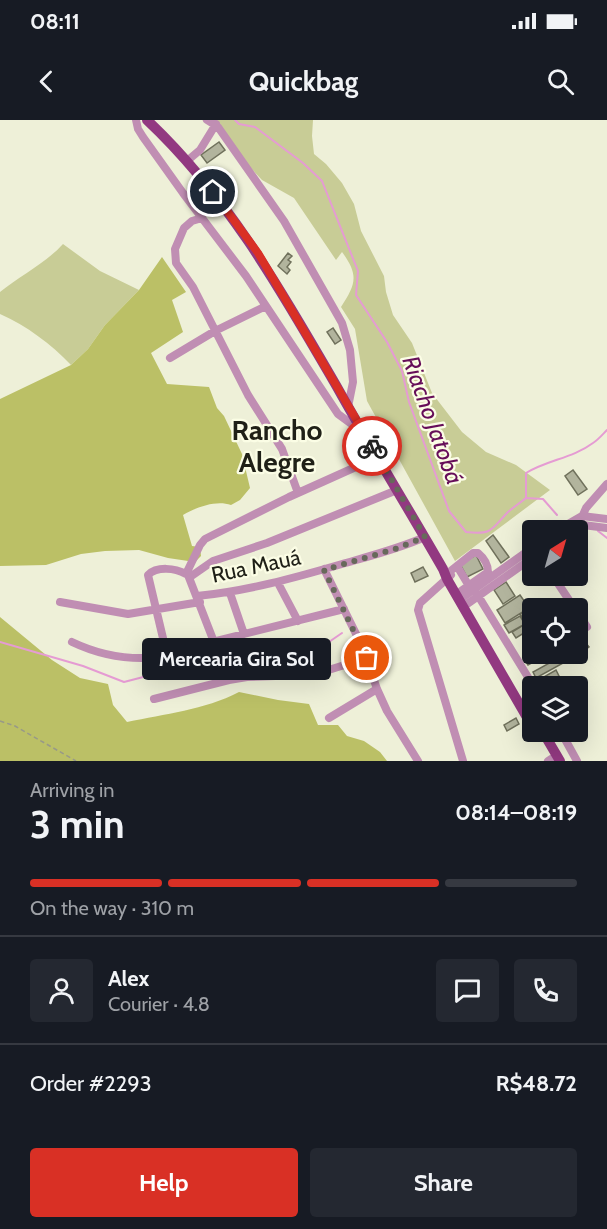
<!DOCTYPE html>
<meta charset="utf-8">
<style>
:root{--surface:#171b24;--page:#242831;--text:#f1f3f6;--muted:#9ea1a6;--line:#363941;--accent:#d93025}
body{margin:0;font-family:Cabin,sans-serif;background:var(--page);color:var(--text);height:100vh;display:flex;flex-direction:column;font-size:22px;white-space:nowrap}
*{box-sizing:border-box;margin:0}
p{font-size:20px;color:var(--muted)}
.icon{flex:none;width:33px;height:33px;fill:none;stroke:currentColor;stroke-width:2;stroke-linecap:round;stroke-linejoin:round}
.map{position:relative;height:641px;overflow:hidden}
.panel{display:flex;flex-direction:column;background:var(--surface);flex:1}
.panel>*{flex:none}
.needle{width:39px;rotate:37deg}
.buttons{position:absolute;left:522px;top:400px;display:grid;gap:12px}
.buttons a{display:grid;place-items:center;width:66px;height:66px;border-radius:6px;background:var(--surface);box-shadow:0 6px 24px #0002;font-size:30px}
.pin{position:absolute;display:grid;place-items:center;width:51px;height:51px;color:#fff;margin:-26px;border:3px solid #fff;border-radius:50%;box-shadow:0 2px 6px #0007}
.courier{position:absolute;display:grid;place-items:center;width:60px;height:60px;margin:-30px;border:4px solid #d93025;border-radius:50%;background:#fff;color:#222;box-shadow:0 2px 8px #0007}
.bubble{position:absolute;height:42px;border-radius:6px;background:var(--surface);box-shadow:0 6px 24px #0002;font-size:20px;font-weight:700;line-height:42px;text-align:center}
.headline em{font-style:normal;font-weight:700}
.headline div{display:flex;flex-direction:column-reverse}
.headline{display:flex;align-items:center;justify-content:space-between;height:102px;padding:0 30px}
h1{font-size:39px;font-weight:700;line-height:45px}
.bar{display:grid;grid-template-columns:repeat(4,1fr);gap:9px 6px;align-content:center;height:72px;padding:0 30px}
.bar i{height:8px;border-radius:4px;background:var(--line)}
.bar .active{background:var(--accent)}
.bar p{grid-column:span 4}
.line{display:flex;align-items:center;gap:15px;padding:0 30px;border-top:2px solid var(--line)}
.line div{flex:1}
.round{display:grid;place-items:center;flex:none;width:63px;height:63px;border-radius:6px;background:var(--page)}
.cta{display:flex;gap:12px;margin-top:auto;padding:12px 30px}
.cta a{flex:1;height:69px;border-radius:6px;background:var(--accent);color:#fff;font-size:24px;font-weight:700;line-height:69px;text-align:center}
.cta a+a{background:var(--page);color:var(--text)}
.status{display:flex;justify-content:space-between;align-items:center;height:42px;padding:0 30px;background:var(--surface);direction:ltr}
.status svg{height:16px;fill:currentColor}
header{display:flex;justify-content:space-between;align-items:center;height:78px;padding:0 30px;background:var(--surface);font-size:27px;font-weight:700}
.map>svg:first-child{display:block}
.green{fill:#c8cc96}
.forest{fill:#bbc066}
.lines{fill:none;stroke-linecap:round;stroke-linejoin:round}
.stream{stroke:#e59bd3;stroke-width:2}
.building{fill:#b2b49d;stroke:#70715c;stroke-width:1.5}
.path{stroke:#989988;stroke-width:1.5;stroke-dasharray:4.5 3;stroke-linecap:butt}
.minor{stroke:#c08eb3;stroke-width:8}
.major{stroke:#923981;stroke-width:10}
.done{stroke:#67695b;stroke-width:6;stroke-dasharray:0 10.8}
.route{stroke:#d93025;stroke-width:8}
.labels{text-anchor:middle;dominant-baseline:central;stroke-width:4.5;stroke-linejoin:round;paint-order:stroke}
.street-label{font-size:22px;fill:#1f2017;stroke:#fbfde5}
.water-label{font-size:24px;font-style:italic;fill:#660e59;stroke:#fbfde5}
.district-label{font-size:28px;font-weight:bold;fill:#1f2017;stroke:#fbfde5}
</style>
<div class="status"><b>08:11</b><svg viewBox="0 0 49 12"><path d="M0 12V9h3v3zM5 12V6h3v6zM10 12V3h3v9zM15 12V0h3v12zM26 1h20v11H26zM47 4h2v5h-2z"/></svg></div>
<header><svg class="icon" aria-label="back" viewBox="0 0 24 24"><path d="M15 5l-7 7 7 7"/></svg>Quickbag<svg class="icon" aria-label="search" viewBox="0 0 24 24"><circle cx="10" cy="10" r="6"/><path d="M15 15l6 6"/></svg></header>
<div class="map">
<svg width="607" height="641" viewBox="0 0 607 641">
<rect width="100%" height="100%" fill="#eef0d8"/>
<!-- green -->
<path class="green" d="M 202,0 L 313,0 L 312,16 L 314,34 L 326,44 L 342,63 L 354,84 L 361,111 L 384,156 L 386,172 L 393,195 L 412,223 L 432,273 L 462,312 L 486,332 L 516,345 L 550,370 L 455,441 L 367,281 L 355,209 L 341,187 C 356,164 359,155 342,132 L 336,140 L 294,78 L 262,60 L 210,4 Z
M 63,124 L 100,151 L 139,170 L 105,205 L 88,229 L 71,245 C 51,224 27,206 0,194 L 0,172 C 20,156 47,142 63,124 Z"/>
<!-- forest -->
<path class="forest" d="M 162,137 L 186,172 L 172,180 L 183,212 L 151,233 L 167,264 L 209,267 L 217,288 L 224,296 L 242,334 L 250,368 L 240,380 L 231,385 C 216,380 197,387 183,395 L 192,426 L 200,427 L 201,436 L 195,442 L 168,438 L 139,430 L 105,431 L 81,434 L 46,445 L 0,446 L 0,279 L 71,245 L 88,229 L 105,205 L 139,170 Z
M 0,497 L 52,540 L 80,558 L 108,564 L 113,585 L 127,602 C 165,594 204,590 239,572 L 278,580 L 309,584 L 318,605 L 338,605 L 347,616 L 364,621 L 380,632 L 387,641 L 0,641 Z"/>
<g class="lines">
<!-- stream -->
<path class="stream" d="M 235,0 L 239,4 L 255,7 L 303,43 L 322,61 L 358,151 L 356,175 L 387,222 L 402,251 L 409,282 L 449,391 L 466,412 C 492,415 491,410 507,393 C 512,388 520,383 526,378 L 543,379 L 557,395
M 526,377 L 526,353 C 547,340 573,338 593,323 C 598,320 603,314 607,310
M 598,411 L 607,418
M 0,522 L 83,546 L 124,562 L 209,540 L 247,535 L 275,536 L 298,532 L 326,524 L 342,513"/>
</g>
<!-- building -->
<path class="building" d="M 219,22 L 225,30 L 207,43 L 201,35 Z
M 288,133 L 292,136 L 288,140 L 291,142 L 287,147 L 290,150 L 287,154 L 278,146 Z
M 333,208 L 341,220 L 335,224 L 327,212 Z
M 573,350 L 587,369 L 578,375 L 565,356 Z
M 493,415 L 509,437 L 501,443 L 486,421 Z
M 476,435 L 483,449 L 467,457 L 460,444 Z
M 423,447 L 428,456 L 415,462 L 411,453 Z
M 506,462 L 515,476 L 503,484 L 494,470 Z
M 520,475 L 529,488 L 505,503 L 497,490 Z
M 531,487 L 532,499 L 526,503 L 520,494 Z
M 520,496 L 525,504 L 509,513 L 504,505 Z
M 530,501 L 532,508 L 516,518 L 512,512 Z
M 584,521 L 589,527 L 573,540 L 569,534 L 578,534 L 578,526 Z
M 532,532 L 532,534 L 548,534 L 528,545 L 523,537 Z
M 562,536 L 565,542 L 536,558 L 533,552 Z
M 556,550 L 559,556 L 545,564 L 542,558 Z
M 516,598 L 519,604 L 507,611 L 504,605 Z"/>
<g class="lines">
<!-- path -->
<path class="path" d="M 0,601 L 15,606 L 76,641"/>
<!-- minor -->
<path class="minor" d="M 136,0 L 138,9 L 143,17 L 183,73 L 246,156 L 338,294 L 361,311
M 207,0 L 218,7 L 284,101 L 342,203 L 350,230 L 353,262 L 348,287
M 187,41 L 200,30 L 216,4
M 202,98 L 192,101 L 184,108 L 175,129 L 176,143 L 193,167 L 248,275 L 282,329 L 298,373
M 170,238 L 215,211 L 266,186
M 578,406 L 586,388 L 607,364
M 556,411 L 582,396 L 607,399
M 570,411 L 583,405 L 607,408
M 457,446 L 469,466
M 324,449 L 363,528 L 377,569 L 387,591 L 418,641
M 448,453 L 473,433 L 478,433 C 484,438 488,444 488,452 L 461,471
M 186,454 L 200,425 L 205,419 L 289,377 L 378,337
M 188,455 L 214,522
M 451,455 L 420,483 L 418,490 L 463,641
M 553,456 L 575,489
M 190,457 L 213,441 L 267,423 L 397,370
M 278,463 L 298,501
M 474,469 L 534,567
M 230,473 L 244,514
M 197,476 C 247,471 294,458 342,444 C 370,436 398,429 425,417
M 459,480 L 532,428
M 60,482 L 128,494 L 200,482
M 463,487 L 532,438
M 578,493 L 587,507
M 72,522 C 95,533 122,539 148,538 L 344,489
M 167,535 L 148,455 C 157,446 175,448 186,454
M 154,579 L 229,560 L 247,557 L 304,555 L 322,552 L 367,538
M 329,598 L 377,569
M 561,612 L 577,641
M 548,641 L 551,639"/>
<!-- major -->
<path class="major" d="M 147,0 C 228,76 282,172 337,267 C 371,328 408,388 443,449 L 447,459 L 532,606
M 543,612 L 560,641"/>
</g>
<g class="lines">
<!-- done -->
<path class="done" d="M 367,538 L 324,450 L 395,429 L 425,417 L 372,326"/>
<!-- route -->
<path class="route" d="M 213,72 L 258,133 L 372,326"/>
</g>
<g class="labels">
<!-- street labels -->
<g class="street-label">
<text transform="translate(256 446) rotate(-12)">Rua Mauá</text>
</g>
<!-- water labels -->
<g class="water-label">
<text transform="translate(433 300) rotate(70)">Riacho Jatobá</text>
</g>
<!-- district labels -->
<g class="district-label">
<text x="277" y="310">Rancho<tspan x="277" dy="32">Alegre</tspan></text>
</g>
</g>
</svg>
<div class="buttons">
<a><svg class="needle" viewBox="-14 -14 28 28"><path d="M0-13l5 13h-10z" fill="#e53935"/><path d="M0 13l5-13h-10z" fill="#9ea1a6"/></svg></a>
<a><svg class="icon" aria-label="locate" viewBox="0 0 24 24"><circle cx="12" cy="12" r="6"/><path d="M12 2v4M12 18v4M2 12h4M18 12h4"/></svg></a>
<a><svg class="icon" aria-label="layers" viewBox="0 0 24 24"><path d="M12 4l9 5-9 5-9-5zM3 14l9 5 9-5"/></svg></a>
</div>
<div class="pin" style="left:367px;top:538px;background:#ea580c"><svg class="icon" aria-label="bag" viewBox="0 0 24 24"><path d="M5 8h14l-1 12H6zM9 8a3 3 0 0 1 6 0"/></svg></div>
<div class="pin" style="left:213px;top:72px;background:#1f2937"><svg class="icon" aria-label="home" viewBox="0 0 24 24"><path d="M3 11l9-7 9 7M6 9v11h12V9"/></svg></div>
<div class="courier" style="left:372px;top:326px"><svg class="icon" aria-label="bike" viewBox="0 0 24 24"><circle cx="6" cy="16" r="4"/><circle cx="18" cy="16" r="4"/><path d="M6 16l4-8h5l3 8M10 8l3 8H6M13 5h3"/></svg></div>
<div class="bubble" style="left:142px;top:518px;width:189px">Mercearia Gira Sol</div>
</div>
<section class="panel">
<div class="headline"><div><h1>3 min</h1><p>Arriving in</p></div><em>08:14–08:19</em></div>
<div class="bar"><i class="active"></i><i class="active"></i><i class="active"></i><i></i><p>On the way · 310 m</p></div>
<div class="line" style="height:108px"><a class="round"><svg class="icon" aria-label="person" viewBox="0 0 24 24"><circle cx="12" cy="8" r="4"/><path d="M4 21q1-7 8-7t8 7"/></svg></a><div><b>Alex</b><p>Courier · 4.8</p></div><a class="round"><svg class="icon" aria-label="chat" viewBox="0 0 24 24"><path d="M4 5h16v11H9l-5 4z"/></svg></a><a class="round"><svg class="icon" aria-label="phone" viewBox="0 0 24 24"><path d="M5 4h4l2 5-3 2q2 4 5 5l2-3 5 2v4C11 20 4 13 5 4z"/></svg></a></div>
<div class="line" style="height:78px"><div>Order #2293</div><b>R$48.72</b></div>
<div class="cta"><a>Help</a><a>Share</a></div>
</section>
